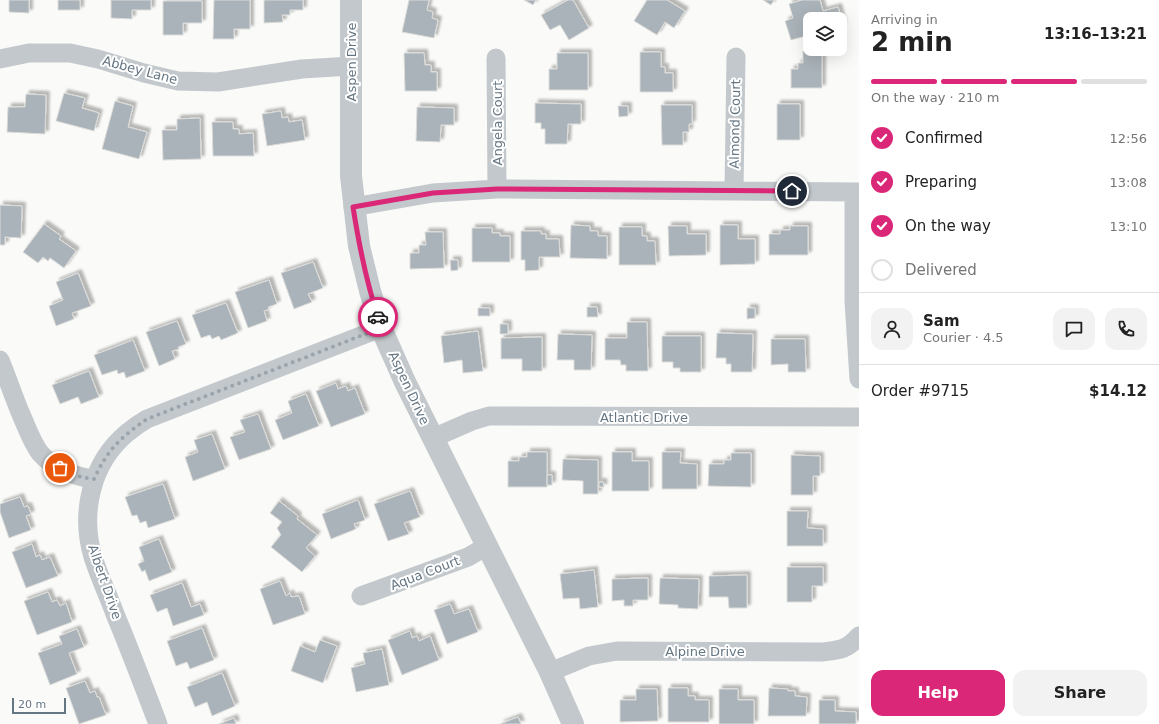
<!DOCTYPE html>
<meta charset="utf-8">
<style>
:root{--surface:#fff;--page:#f2f2f2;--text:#222;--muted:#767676;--line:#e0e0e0;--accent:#db2777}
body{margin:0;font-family:"DejaVu Sans",sans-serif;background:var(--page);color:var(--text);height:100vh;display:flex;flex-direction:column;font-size:15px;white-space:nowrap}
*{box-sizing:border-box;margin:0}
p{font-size:13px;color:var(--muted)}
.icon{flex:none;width:22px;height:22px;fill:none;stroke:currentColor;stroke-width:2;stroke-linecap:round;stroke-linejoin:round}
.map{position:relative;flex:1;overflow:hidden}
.details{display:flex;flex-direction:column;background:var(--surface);width:300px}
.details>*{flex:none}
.tools{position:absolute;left:803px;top:12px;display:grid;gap:8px}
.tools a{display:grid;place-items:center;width:44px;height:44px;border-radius:8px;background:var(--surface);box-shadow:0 4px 16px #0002;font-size:20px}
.scale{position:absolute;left:12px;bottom:10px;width:54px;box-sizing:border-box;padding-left:4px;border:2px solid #657683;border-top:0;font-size:11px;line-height:14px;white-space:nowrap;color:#657683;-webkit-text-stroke:3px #fff;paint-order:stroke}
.pin{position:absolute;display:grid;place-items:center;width:34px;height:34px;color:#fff;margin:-17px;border:2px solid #fff;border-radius:50%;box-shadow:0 1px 4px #0007}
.courier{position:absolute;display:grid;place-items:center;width:40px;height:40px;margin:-20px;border:3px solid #db2777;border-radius:50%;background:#fff;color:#222;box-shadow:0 1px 5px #0007}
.summary em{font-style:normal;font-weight:800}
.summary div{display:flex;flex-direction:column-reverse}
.summary{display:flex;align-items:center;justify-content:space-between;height:68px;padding:0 12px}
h1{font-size:26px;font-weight:800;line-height:30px}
.bar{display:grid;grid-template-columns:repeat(4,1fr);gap:6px 4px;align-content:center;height:48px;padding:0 12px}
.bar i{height:5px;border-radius:3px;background:var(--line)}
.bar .on{background:var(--accent)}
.bar p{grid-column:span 4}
.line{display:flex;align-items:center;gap:10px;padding:0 12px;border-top:1px solid var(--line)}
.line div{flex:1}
.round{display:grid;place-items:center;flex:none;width:42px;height:42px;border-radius:12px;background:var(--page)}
ol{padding:0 12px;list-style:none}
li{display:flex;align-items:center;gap:12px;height:44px}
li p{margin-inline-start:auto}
li .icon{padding:4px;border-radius:50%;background:var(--accent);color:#fff;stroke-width:4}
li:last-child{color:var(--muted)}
li i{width:22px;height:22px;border:2px solid var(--line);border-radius:50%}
.button{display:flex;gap:8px;margin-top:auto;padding:8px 12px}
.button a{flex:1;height:46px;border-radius:12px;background:var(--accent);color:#fff;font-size:16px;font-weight:800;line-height:46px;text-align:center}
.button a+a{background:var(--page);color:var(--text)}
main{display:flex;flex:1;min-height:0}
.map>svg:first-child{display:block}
.building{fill:#aab3b9;stroke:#dcdcda;filter:url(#shadow)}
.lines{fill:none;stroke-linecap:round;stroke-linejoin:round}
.minor{stroke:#c3c8cc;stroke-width:19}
.tertiary{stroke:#c3c8cc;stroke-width:22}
.done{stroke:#99a4ac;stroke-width:4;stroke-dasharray:0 7.2}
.route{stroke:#db2777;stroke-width:5}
.labels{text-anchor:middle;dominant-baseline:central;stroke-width:4;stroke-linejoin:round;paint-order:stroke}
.street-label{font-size:13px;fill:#657683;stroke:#fff}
</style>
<main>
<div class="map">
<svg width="859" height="724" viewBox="0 0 859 724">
<defs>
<filter id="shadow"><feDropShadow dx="3.5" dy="-3.5" stdDeviation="1" flood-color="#0004"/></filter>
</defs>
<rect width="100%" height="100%" fill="#fafaf8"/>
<!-- building -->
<path class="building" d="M 9,0 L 29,0 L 29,13 L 9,12 Z
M 58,0 L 80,0 L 80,10 L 58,10 Z
M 111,0 L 151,0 L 151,10 L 132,10 L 132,19 L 111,18 Z
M 214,0 L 250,0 L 250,29 L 234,29 L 234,39 L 213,39 Z
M 264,0 L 303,0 L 303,10 L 290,10 L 290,15 L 282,15 L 283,22 L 264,23 Z
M 409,0 L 429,0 L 427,10 L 433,12 L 432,18 L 438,20 L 434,38 L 402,32 Z
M 524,0 L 536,0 L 533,5 Z
M 568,0 L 573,0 L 589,28 L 569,40 L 560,25 L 550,30 L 541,15 Z
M 647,0 L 667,0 L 685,11 L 674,28 L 665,22 L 657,35 L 634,21 Z
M 763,0 L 774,0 L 771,5 Z
M 802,0 L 820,0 L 823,11 L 838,7 L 843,25 L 840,26 L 840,19 L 810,19 L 810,35 L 791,40 L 785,21 L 793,18 L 789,4 Z
M 163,1 L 202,1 L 202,23 L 183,23 L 183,35 L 163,35 Z
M 803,51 L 822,51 L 822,88 L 791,88 L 791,69 L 798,69 L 798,63 L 803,63 Z
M 640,52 L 661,52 L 661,67 L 665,67 L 665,73 L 673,73 L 673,92 L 640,92 Z
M 404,53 L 424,53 L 425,65 L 431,65 L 431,72 L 437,72 L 437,91 L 405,91 Z
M 557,53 L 588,53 L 588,90 L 549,90 L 549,69 L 557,69 Z
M 64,93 L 85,98 L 82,108 L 99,113 L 94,131 L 56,121 Z
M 26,94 L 46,95 L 45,134 L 7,132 L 8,107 L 25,107 Z
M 115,101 L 133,106 L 128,127 L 147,132 L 139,159 L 102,149 Z
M 535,103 L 581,104 L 581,124 L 568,124 L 567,144 L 545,144 L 545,129 L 541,129 L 541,123 L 535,123 Z
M 777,104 L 800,104 L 800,140 L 777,140 Z
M 661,105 L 692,105 L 692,124 L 689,124 L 689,132 L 683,132 L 683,145 L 662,145 Z
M 618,106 L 628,106 L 628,116 L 619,117 Z
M 417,107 L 454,108 L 454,125 L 441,125 L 440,142 L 416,141 Z
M 281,111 L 282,118 L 288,117 L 289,122 L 302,120 L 305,140 L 267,146 L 262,114 Z
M 200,118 L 201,159 L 163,160 L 162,130 L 177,130 L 177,119 Z
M 212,122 L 233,122 L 233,129 L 239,129 L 239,134 L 253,133 L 254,156 L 213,156 Z
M 0,205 L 22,206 L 21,238 L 5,237 L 5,245 L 0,245 Z
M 44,224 L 61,236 L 59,239 L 76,251 L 64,268 L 50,258 L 48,261 L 43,257 L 38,263 L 23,252 Z
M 571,225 L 590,226 L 590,231 L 598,231 L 598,236 L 607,236 L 607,259 L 570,258 Z
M 720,225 L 738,225 L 738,239 L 755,239 L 755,264 L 720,265 Z
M 668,226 L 687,226 L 687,234 L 706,234 L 706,255 L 669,256 Z
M 790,226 L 808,226 L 808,255 L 769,255 L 769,234 L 780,234 L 780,230 L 790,230 Z
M 619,227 L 642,227 L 642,236 L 647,236 L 647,241 L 655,241 L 656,265 L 619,265 Z
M 472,228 L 492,228 L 492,233 L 500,233 L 500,236 L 510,236 L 510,262 L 472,262 Z
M 521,231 L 541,231 L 541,234 L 546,234 L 546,239 L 559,239 L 560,257 L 539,257 L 539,270 L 525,271 L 525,260 L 521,260 Z
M 425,232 L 443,232 L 444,268 L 410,269 L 410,253 L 419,253 L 419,245 L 426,245 Z
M 450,260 L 458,260 L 458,270 L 451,271 Z
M 313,262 L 323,288 L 308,294 L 312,302 L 294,309 L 281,273 Z
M 78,273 L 91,306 L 72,313 L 74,319 L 56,326 L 49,306 L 63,300 L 56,282 Z
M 269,280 L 277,304 L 268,307 L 269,309 L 264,311 L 267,321 L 248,328 L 235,292 Z
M 226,303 L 238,333 L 221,340 L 219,336 L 212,339 L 210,335 L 201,338 L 192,315 Z
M 587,307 L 597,307 L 598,317 L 587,317 Z
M 478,308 L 490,308 L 490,316 L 478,316 Z
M 747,308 L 755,308 L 755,318 L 747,319 Z
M 177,321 L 186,344 L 178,347 L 179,349 L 172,351 L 175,359 L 159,366 L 146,332 Z
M 627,322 L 647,322 L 648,371 L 626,371 L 626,365 L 621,365 L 620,360 L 605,360 L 605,338 L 627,338 Z
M 500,324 L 508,324 L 508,334 L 500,334 Z
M 478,331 L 483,371 L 463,373 L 462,360 L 444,363 L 441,336 Z
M 717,333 L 753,334 L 752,372 L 731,372 L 731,364 L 726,364 L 726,358 L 716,358 Z
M 558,334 L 592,335 L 591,370 L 574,370 L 574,360 L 557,360 Z
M 662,336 L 701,336 L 701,372 L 680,372 L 680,368 L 673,368 L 673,362 L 662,362 Z
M 542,337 L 542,371 L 522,371 L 522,359 L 501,359 L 501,338 Z
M 771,339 L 805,339 L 806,372 L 788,372 L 788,364 L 771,365 Z
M 133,340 L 145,371 L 126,378 L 124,372 L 118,374 L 117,370 L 102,375 L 94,355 Z
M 89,371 L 99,397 L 81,404 L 78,397 L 60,404 L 52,385 Z
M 336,383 L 338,389 L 346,386 L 348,391 L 355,388 L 365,414 L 331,427 L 316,391 Z
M 306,394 L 319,426 L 283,440 L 275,420 L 292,413 L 288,401 Z
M 258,414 L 271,449 L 239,460 L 230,437 L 245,432 L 240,420 Z
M 212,434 L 225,469 L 193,481 L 185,457 L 198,452 L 194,440 Z
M 527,452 L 547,452 L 547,487 L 508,487 L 508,461 L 519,461 L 519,457 L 527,457 Z
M 612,452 L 632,452 L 632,461 L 649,461 L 649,491 L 612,491 Z
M 662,452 L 681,452 L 680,463 L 697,464 L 697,489 L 662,489 Z
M 731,453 L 751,453 L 751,487 L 708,486 L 709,464 L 724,464 L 724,460 L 731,460 Z
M 791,455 L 820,456 L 820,476 L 813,476 L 813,495 L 791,495 Z
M 563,459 L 598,460 L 598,494 L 583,494 L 583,481 L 562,480 Z
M 547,475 L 552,475 L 552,485 L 547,485 Z
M 599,482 L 603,482 L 604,487 L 599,487 Z
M 163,484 L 175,519 L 148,528 L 146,521 L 140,523 L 137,515 L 132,516 L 125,497 Z
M 410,491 L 420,517 L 404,523 L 409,534 L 388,541 L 374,504 Z
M 20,497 L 24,507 L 28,506 L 31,514 L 26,516 L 31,530 L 9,538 L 0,512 L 0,504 Z
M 358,500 L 365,520 L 354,524 L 356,529 L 331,539 L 322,514 Z
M 279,501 L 298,516 L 297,519 L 317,535 L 306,548 L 315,556 L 302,572 L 271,547 L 281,535 L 277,528 L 282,522 L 270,513 Z
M 787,511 L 808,511 L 807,528 L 823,529 L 823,546 L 787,546 Z
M 159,539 L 172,572 L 149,581 L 145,570 L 142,572 L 138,564 L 144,561 L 139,547 Z
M 32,544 L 36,557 L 40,555 L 42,560 L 50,557 L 58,576 L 26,588 L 12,552 Z
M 787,567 L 823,567 L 823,586 L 812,586 L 812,602 L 787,602 Z
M 594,570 L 598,607 L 580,609 L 579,598 L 563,599 L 560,574 Z
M 747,575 L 747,608 L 729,608 L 728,597 L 709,597 L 709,576 Z
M 648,578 L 648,600 L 633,600 L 633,606 L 624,606 L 624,600 L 612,601 L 612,579 Z
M 660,578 L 699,579 L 698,609 L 678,608 L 678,605 L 659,604 Z
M 280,581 L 286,596 L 290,593 L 291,597 L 299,596 L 305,614 L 273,625 L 260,589 Z
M 182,583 L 191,607 L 200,604 L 204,615 L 173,626 L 167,608 L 157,612 L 150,595 Z
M 48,592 L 52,602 L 57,600 L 60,606 L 66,603 L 72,622 L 37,635 L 24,601 Z
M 450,604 L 454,614 L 469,609 L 478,632 L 447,644 L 434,610 Z
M 202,628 L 214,660 L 190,669 L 187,662 L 176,666 L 167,641 Z
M 77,629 L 84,647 L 69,653 L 77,674 L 50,685 L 38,653 L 62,644 L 59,636 Z
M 410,631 L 412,638 L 417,636 L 419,641 L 430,636 L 439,660 L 402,675 L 388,640 Z
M 320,640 L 337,646 L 323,683 L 291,671 L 300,646 L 315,652 Z
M 382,649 L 389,685 L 356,692 L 351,668 L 365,664 L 363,653 Z
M 222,673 L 235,706 L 212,716 L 207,702 L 195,707 L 187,687 Z
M 85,681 L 90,693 L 95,691 L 97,697 L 99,697 L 106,715 L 79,724 L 66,688 Z
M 668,688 L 688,688 L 688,696 L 695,696 L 695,700 L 709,700 L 709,722 L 668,722 Z
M 769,688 L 788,689 L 788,691 L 795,691 L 795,696 L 807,697 L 806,716 L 768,716 Z
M 636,689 L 657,689 L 658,721 L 620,722 L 620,700 L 636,700 Z
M 719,689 L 738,689 L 738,700 L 754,700 L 754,724 L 719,724 Z
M 819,700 L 835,700 L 835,711 L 856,712 L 856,724 L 819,724 Z
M 518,717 L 521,724 L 500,724 Z
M 234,718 L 236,724 L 219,724 Z"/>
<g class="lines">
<!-- minor -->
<path class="minor" d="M 496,58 L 497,189
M 0,59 L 29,53 L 70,53 L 98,59 L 144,73 L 178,81 L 218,82 L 302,69 L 351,66
M 734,191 L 736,57
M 854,192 L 854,301 L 859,379
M 353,207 L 433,193 L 497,189 L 859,192
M 0,360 C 7,377 13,395 20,412 C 26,425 31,441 40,453 C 53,468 75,477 94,479
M 433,438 L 472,421 L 489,416 L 859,417
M 361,596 L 468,557 L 487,546
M 550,672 L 589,656 L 617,651 L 822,652 C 839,650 847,650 859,636
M 158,724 C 144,687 130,650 115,614 C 108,595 99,576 93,557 C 80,513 91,463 127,433 C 133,428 140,423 147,419 L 381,328"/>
<!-- tertiary -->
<path class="tertiary" d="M 351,0 L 351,176 L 359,246 L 370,291 L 381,328 L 405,382 L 550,672 L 573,724"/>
</g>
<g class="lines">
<!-- done -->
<path class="done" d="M 60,468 C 71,474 81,478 94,479 C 108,449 120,438 147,419 L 381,328 L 378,317"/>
<!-- route -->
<path class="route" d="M 378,317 C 366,281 359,245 353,207 L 433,193 L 497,189 L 792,191"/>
</g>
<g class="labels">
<!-- street labels -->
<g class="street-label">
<text transform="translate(351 62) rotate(-90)">Aspen Drive</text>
<text transform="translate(140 70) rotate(15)">Abbey Lane</text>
<text transform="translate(497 123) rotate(-90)">Angela Court</text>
<text transform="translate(735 124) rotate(-89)">Almond Court</text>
<text transform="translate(409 388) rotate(65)">Aspen Drive</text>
<text x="644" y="417">Atlantic Drive</text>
<text transform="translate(425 573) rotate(-21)">Aqua Court</text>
<text transform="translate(105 582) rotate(71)">Albert Drive</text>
<text x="705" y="651">Alpine Drive</text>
</g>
</g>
</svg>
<div class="tools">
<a><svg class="icon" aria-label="layers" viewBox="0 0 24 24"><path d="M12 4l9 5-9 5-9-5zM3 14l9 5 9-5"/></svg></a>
</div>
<div class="scale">20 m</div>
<div class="pin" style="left:60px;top:468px;background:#ea580c"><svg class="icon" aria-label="bag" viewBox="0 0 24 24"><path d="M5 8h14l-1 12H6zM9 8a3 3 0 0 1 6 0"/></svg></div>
<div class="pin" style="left:792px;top:191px;background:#1f2937"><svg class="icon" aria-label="home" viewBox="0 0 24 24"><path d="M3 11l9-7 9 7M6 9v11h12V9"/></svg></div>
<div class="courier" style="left:378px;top:317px"><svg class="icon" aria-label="car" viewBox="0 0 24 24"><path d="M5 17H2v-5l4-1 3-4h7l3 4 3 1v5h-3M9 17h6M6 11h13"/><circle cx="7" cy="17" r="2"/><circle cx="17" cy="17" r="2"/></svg></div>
</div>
<section class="details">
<div class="summary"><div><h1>2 min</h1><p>Arriving in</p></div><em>13:16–13:21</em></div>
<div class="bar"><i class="on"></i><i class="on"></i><i class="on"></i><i></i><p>On the way · 210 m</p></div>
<ol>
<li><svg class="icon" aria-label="check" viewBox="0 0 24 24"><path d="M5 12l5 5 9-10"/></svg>Confirmed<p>12:56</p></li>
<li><svg class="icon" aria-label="check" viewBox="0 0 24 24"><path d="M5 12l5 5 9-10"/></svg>Preparing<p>13:08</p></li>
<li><svg class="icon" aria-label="check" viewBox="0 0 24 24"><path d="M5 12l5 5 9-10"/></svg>On the way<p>13:10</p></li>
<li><i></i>Delivered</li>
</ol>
<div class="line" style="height:72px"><a class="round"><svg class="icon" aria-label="person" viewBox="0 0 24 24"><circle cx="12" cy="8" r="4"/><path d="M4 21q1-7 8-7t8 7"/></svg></a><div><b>Sam</b><p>Courier · 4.5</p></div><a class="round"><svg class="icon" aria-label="chat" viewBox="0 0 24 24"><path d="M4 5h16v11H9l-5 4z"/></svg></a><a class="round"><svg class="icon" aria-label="phone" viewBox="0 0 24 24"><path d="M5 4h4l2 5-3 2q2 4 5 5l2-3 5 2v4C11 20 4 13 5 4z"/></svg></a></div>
<div class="line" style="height:52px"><div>Order #9715</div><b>$14.12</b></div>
<div class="button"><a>Help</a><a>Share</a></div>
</section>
</main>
